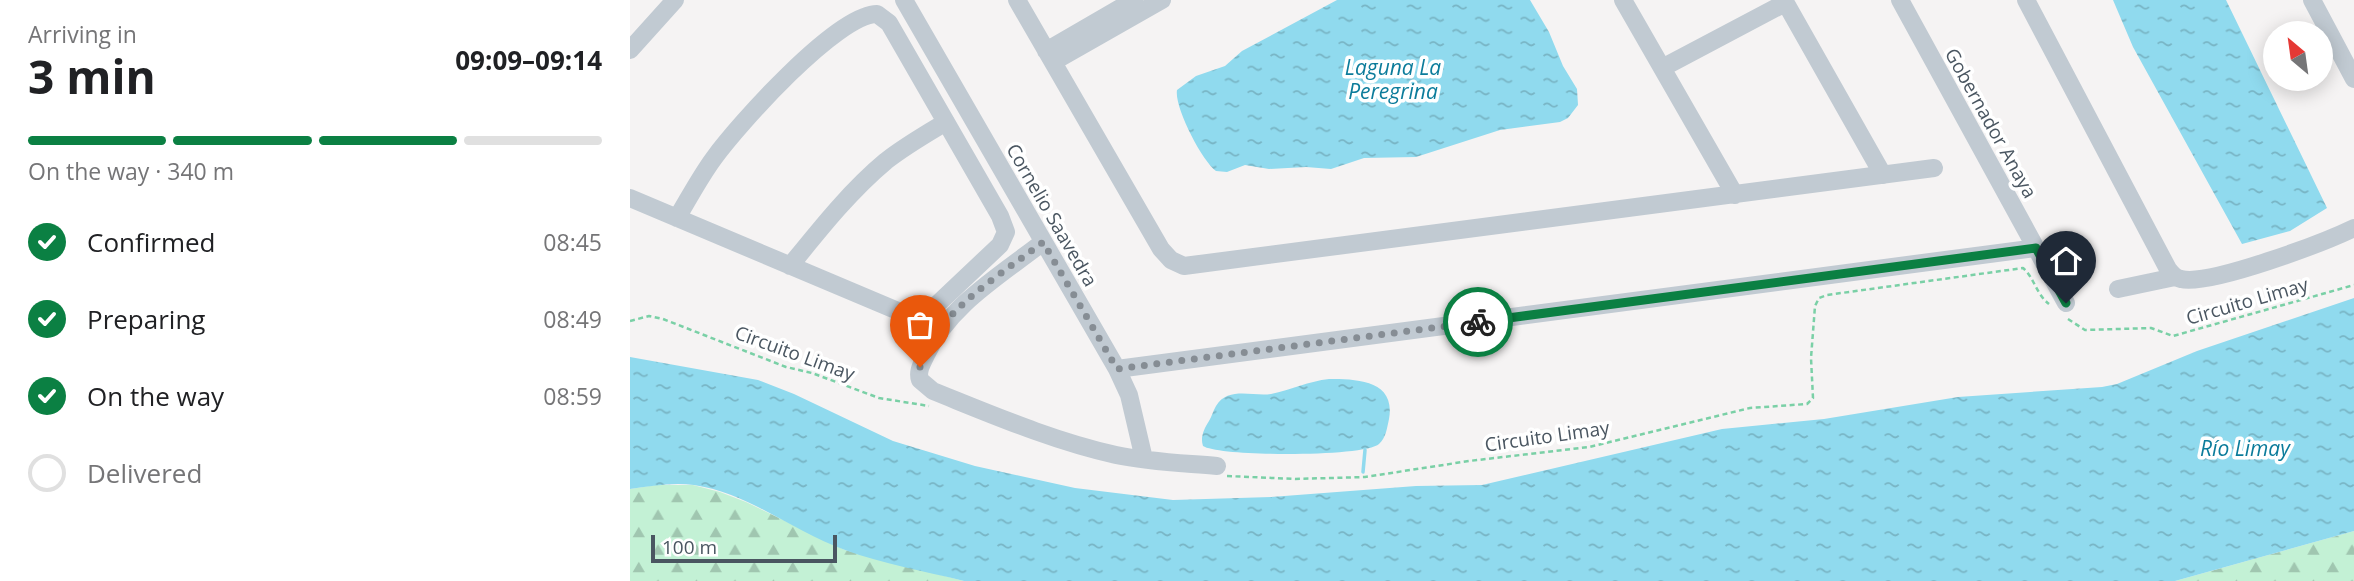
<!DOCTYPE html>
<meta charset="utf-8">
<style>
:root{--surface:#fff;--page:#f6f6f6;--text:#202124;--muted:#757577;--line:#e0e0e0;--accent:#0b8043}
body{margin:0;font-family:"Open Sans",sans-serif;background:var(--page);color:var(--text);height:100vh;display:flex;flex-direction:column;font-size:26px;white-space:nowrap}
*{box-sizing:border-box;margin:0}
p{font-size:23px;color:var(--muted)}
.icon{flex:none;width:38px;height:38px;fill:none;stroke:currentColor;stroke-width:2;stroke-linecap:round;stroke-linejoin:round}
.map{position:relative;flex:1;overflow:hidden}
.side{display:flex;flex-direction:column;background:var(--surface);width:630px}
.side>*{flex:none}
.needle{width:46px;rotate:331deg}
.controls{position:absolute;left:1633px;top:21px;display:grid;gap:14px}
.controls a{display:grid;place-items:center;width:70px;height:70px;border-radius:50%;background:var(--surface);box-shadow:0 4px 18px #0003;font-size:35px}
.scale{position:absolute;left:21px;bottom:18px;width:186px;box-sizing:border-box;padding-left:7px;border:4px solid #4a5661;border-top:0;font-size:19px;line-height:24px;white-space:nowrap;color:#4a5661;-webkit-text-stroke:5px #fff;paint-order:stroke}
.pin{position:absolute;display:grid;place-items:center;width:60px;height:60px;color:#fff;margin:-72px -30px;border-radius:50% 50% 50% 0;rotate:-45deg;box-shadow:0 0 7px #0007}
.pin .icon{rotate:45deg}
.courier{position:absolute;display:grid;place-items:center;width:70px;height:70px;margin:-35px;border:5px solid #0b8043;border-radius:50%;background:#fff;color:#222;box-shadow:0 2px 9px #0007}
.overview em{font-style:normal;font-weight:700}
.overview div{display:flex;flex-direction:column-reverse}
.overview{display:flex;align-items:center;justify-content:space-between;height:119px;padding:0 28px}
h1{font-size:46px;font-weight:700;line-height:52px}
.bar{display:grid;grid-template-columns:repeat(4,1fr);gap:10px 7px;align-content:center;height:84px;padding:0 28px}
.bar i{height:9px;border-radius:5px;background:var(--line)}
.bar .selected{background:var(--accent)}
.bar p{grid-column:span 4}
ol{padding:0 28px;list-style:none}
li{display:flex;align-items:center;gap:21px;height:77px}
li p{margin-inline-start:auto}
li .icon{padding:7px;border-radius:50%;background:var(--accent);color:#fff;stroke-width:4}
li:last-child{color:var(--muted)}
li i{width:38px;height:38px;border:4px solid var(--line);border-radius:50%}
main{display:flex;flex:1;min-height:0}
.map>svg:first-child{display:block}
.forest{fill:url(#forest-firs)}
.water{fill:url(#water-ripples)}
.lines{fill:none;stroke-linecap:round;stroke-linejoin:round}
.stream{stroke:#90daee;stroke-width:3.5}
.path{stroke:#7ad0a6;stroke-width:2.5;stroke-dasharray:5 3.5;stroke-linecap:butt}
.minor{stroke:#c1cad2;stroke-width:18}
.done{stroke:#868d94;stroke-width:7;stroke-dasharray:0 12.6}
.route{stroke:#0b8043;stroke-width:9}
.labels{text-anchor:middle;dominant-baseline:central;stroke-width:7;stroke-linejoin:round;paint-order:stroke}
.street-label{font-size:19px;fill:#4a5661;stroke:#fff}
.water-label{font-size:21px;font-style:italic;fill:#0c7c9b;stroke:#fff}
</style>
<main>
<section class="side">
<div class="overview"><div><h1>3 min</h1><p>Arriving in</p></div><em>09:09–09:14</em></div>
<div class="bar"><i class="selected"></i><i class="selected"></i><i class="selected"></i><i></i><p>On the way · 340 m</p></div>
<ol>
<li><svg class="icon" aria-label="check" viewBox="0 0 24 24"><path d="M5 12l5 5 9-10"/></svg>Confirmed<p>08:45</p></li>
<li><svg class="icon" aria-label="check" viewBox="0 0 24 24"><path d="M5 12l5 5 9-10"/></svg>Preparing<p>08:49</p></li>
<li><svg class="icon" aria-label="check" viewBox="0 0 24 24"><path d="M5 12l5 5 9-10"/></svg>On the way<p>08:59</p></li>
<li><i></i>Delivered</li>
</ol>
</section>
<div class="map">
<svg width="1724" height="581" viewBox="0 0 1724 581">
<defs>
<pattern id="forest-firs" width="22" height="20" patternUnits="userSpaceOnUse" patternTransform="scale(1.75)"><rect width="22" height="20" fill="#c3f1d5"/><path d="M5 1l3.5 6h-7zM16 11l3.5 6h-7z" fill="#a0c6b0"/></pattern>
<pattern id="water-ripples" width="26" height="14" patternUnits="userSpaceOnUse" patternTransform="scale(1.75)"><rect width="26" height="14" fill="#90daee"/><path d="M2 4q2-2 4 0t4 0M15 11q2-2 4 0t4 0" fill="none" stroke="#78b4c4"/></pattern>
</defs>
<rect width="100%" height="100%" fill="#f5f3f3"/>
<!-- forest -->
<path class="forest" d="M 26,485 L 63,485 L 90,492 L 116,502 L 215,550 L 334,581 L 0,581 L 0,489 Z
M 1724,531 L 1724,581 L 1545,581 Z"/>
<!-- water -->
<path class="water" d="M 707,0 L 900,0 L 919,32 L 933,66 L 947,89 L 948,105 L 938,118 L 930,122 L 870,130 L 786,157 L 734,158 L 701,169 L 676,167 L 639,169 L 615,165 L 597,172 L 586,171 C 572,161 544,107 547,90 L 566,76 L 595,66 L 612,51 Z
M 1483,0 L 1596,0 L 1697,208 L 1660,231 L 1612,244 L 1503,47 Z
M 1724,298 L 1724,531 L 1545,581 L 334,581 C 294,571 253,564 215,550 C 164,532 119,493 64,485 C 43,482 21,486 0,489 L 0,357 L 128,380 L 164,394 L 263,441 L 345,466 L 445,488 L 543,500 L 641,497 L 786,486 L 852,485 L 1092,429 L 1194,419 L 1328,397 L 1472,387 L 1487,384 L 1567,351 Z
M 699,379 C 727,379 766,380 759,419 C 757,428 756,438 749,444 C 735,457 590,457 573,446 C 570,437 574,429 579,421 C 582,416 583,411 586,406 C 598,386 624,397 641,394 C 661,390 679,381 699,379 Z"/>
<g class="lines">
<!-- stream -->
<path class="stream" d="M 733,472 L 735,450"/>
<!-- path -->
<path class="path" d="M 1438,319 L 1455,330 L 1521,328 L 1543,336 L 1724,285
M 0,321 L 19,316 L 33,319 L 156,367 L 182,373 L 249,398 L 299,406
M 597,476 L 665,479 L 735,477 L 839,461 L 959,447 L 1120,408 L 1177,404 L 1183,398 L 1181,358 L 1185,306 L 1189,298 L 1197,295 L 1393,268 C 1404,277 1406,294 1419,304"/>
<!-- minor -->
<path class="minor" d="M 274,0 L 487,369 L 499,395 L 514,459
M 387,0 L 531,249 L 541,260 L 554,266 L 1304,168
M 993,0 L 1105,195
M 1154,0 L 1253,175
M 1270,0 L 1436,303
M 1396,0 L 1538,269 C 1542,274 1545,278 1551,279 C 1580,286 1695,242 1724,228
M 1682,0 L 1724,79
M 0,50 L 45,0
M 416,51 L 504,0
M 423,62 L 532,0
M 1032,68 L 1155,3
M 0,198 C 91,237 183,275 275,314 L 286,316 L 298,313 L 370,245 L 376,232 L 370,216 L 259,23 L 247,14 C 207,14 108,125 84,158 C 70,177 59,198 47,218
M 413,242 C 371,275 319,305 296,355 C 292,364 287,371 290,380 L 303,391 C 363,415 423,441 486,455 C 519,462 553,463 587,466
M 160,266 C 190,229 220,191 256,161 C 275,146 296,134 316,122
M 1488,289 L 1545,277
M 487,369 L 1406,248"/>
</g>
<g class="lines">
<!-- done -->
<path class="done" d="M 290,367 C 296,355 300,343 308,332 C 332,297 380,268 413,242 L 487,369 L 848,322"/>
<!-- route -->
<path class="route" d="M 848,322 L 1406,248 L 1436,303"/>
</g>
<g class="labels">
<!-- street labels -->
<g class="street-label">
<text transform="translate(1361 123) rotate(61)">Gobernador Anaya</text>
<text transform="translate(422 215) rotate(60)">Cornelio Saavedra</text>
<text transform="translate(1617 301) rotate(-16)">Circuito Limay</text>
<text transform="translate(165 353) rotate(20)">Circuito Limay</text>
<text transform="translate(917 436) rotate(-8)">Circuito Limay</text>
</g>
<!-- water labels -->
<g class="water-label">
<text x="763" y="67">Laguna La<tspan x="763" dy="24">Peregrina</tspan></text>
<text x="1615" y="448">Río Limay</text>
</g>
</g>
</svg>
<div class="controls">
<a><svg class="needle" viewBox="-14 -14 28 28"><path d="M0-13l5 13h-10z" fill="#e53935"/><path d="M0 13l5-13h-10z" fill="#757577"/></svg></a>
</div>
<div class="scale">100 m</div>
<div class="pin" style="left:290px;top:367px;background:#ea580c"><svg class="icon" aria-label="bag" viewBox="0 0 24 24"><path d="M5 8h14l-1 12H6zM9 8a3 3 0 0 1 6 0"/></svg></div>
<div class="pin" style="left:1436px;top:303px;background:#1f2937"><svg class="icon" aria-label="home" viewBox="0 0 24 24"><path d="M3 11l9-7 9 7M6 9v11h12V9"/></svg></div>
<div class="courier" style="left:848px;top:322px"><svg class="icon" aria-label="bike" viewBox="0 0 24 24"><circle cx="6" cy="16" r="4"/><circle cx="18" cy="16" r="4"/><path d="M6 16l4-8h5l3 8M10 8l3 8H6M13 5h3"/></svg></div>
</div>
</main>
